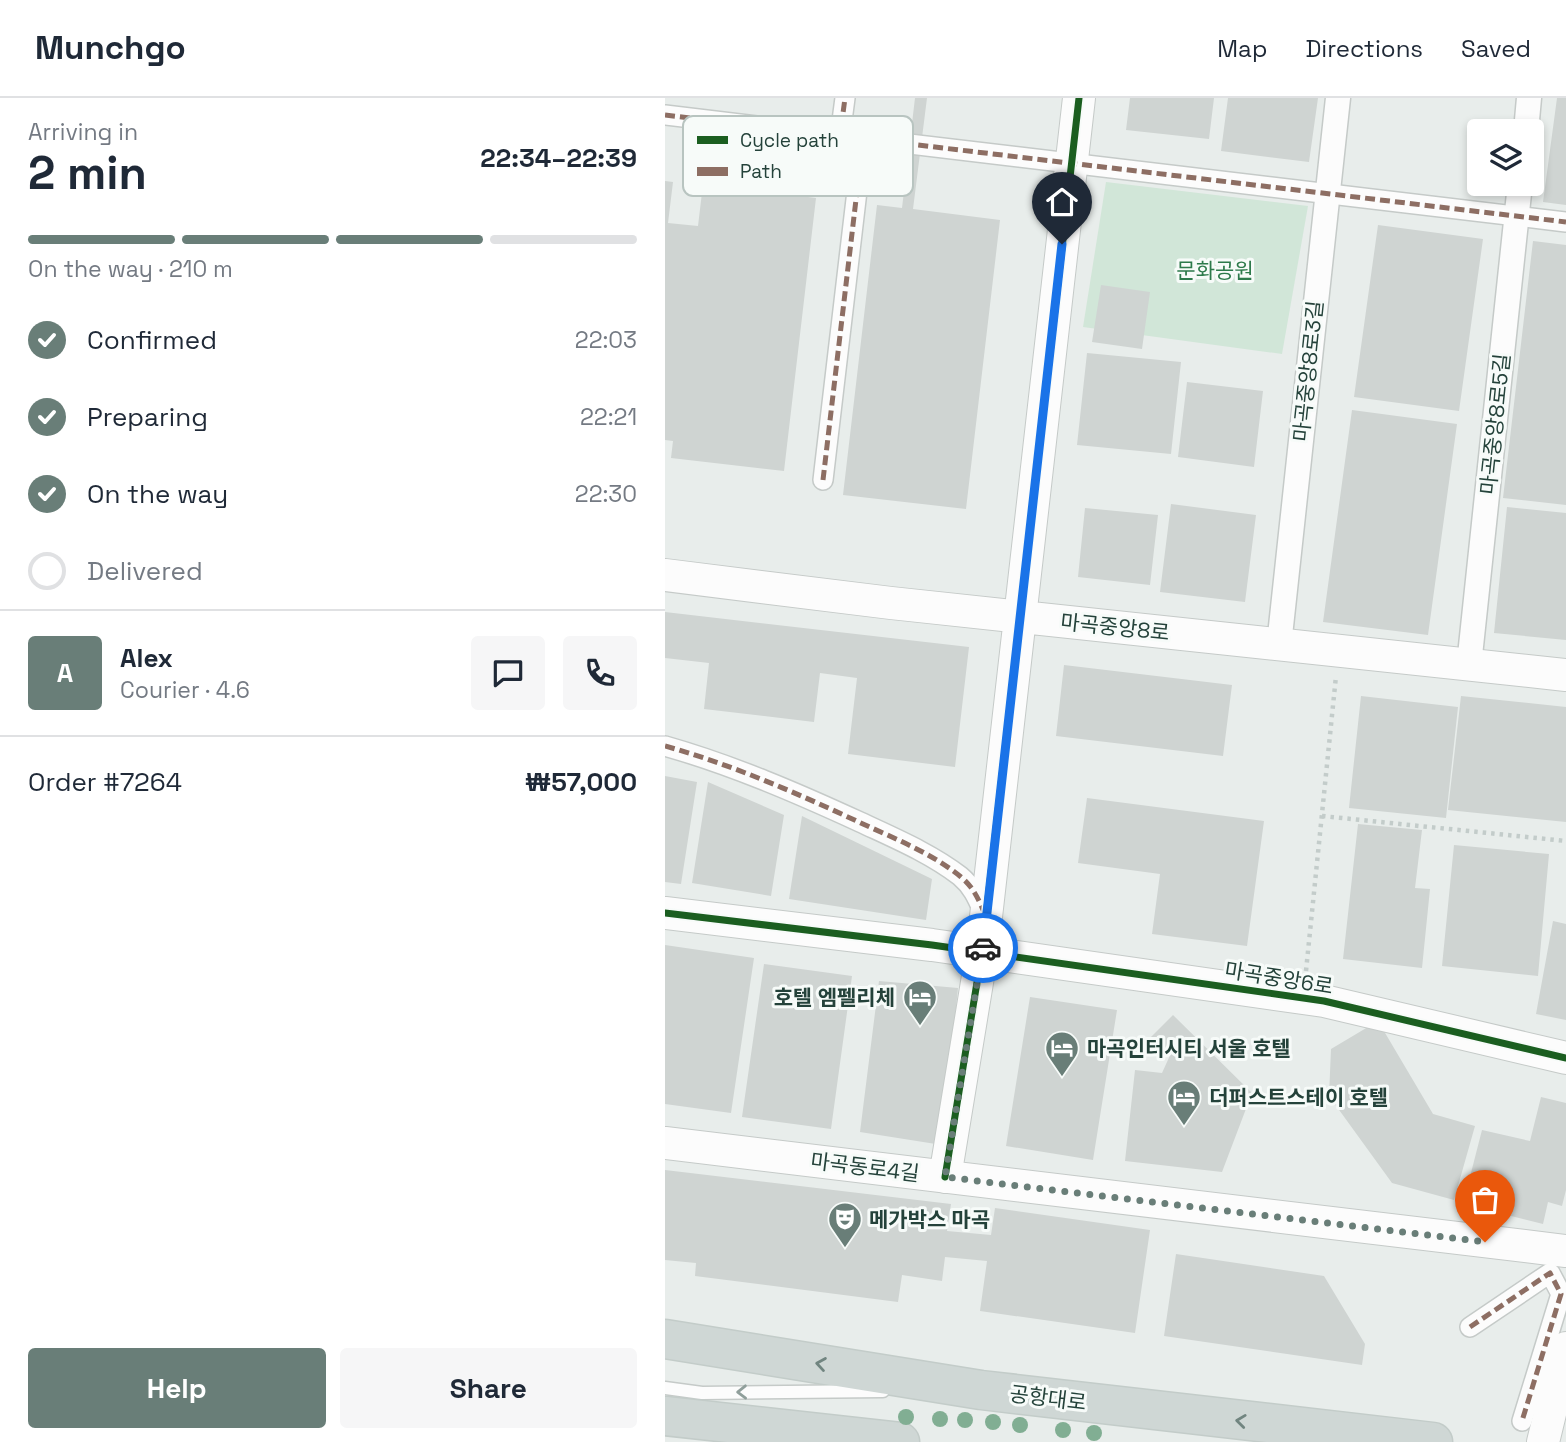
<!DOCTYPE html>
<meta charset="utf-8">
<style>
:root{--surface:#fff;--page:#f6f6f7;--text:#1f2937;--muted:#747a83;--line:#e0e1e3;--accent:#697e78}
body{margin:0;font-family:"Space Grotesk","Noto Sans KR",sans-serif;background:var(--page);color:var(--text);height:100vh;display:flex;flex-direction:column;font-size:26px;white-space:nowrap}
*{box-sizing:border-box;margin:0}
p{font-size:23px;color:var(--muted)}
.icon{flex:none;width:38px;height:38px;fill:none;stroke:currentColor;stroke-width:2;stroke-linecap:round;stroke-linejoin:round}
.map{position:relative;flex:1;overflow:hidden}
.panel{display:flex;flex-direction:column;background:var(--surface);width:665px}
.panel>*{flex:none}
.tools{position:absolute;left:802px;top:21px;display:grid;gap:14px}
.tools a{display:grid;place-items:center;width:77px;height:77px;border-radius:7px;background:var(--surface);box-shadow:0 4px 10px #0003;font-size:35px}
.pin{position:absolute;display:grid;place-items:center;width:60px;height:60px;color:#fff;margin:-72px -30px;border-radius:50% 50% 50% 0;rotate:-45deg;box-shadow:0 0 7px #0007}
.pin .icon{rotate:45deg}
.courier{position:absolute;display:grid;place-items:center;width:70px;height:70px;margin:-35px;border:5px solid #1a73e8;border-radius:50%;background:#fff;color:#222;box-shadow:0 2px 9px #0007}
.head em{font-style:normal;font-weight:600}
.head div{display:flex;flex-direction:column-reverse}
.head{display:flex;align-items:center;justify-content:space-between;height:119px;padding:0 28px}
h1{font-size:46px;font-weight:600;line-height:52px}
.bar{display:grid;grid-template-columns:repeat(4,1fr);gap:10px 7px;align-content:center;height:84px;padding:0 28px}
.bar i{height:9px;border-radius:5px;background:var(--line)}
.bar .on{background:var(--accent)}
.bar p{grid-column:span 4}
.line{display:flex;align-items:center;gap:18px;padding:0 28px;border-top:2px solid var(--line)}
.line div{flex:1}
.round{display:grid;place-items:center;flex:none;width:74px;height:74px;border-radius:7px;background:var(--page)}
ol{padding:0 28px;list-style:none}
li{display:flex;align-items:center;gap:21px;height:77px}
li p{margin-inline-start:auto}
li .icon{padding:7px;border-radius:50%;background:var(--accent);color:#fff;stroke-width:4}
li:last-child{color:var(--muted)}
li i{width:38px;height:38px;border:4px solid var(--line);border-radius:50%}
.action{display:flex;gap:14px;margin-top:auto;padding:14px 28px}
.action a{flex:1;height:80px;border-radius:7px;background:var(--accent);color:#fff;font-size:28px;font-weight:600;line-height:80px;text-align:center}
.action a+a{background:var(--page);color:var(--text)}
header{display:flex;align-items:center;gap:42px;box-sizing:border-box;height:98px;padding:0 35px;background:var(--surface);border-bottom:2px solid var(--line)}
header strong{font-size:33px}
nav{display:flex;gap:38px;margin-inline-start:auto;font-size:24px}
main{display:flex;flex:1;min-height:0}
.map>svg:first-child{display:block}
.green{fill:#d1e6d8}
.building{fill:#cfd4d2}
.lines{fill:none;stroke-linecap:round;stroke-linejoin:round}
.service-casing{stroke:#c5cac8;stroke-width:15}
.pedestrian-casing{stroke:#c5cac8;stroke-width:22}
.minor-casing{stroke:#c5cac8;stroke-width:27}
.tertiary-casing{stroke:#c5cac8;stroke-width:34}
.primary-casing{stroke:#c3ccc9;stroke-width:41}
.path{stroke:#c3ccca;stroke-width:4.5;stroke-dasharray:3.5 5;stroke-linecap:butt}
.service{stroke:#fcfcfc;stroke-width:12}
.pedestrian{stroke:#fcfcfc;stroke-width:19}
.minor{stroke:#fcfcfc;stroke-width:24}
.tertiary{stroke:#fcfcfc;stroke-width:32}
.primary{stroke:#cfd7d5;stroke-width:38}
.quiet{stroke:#8d6e63;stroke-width:5;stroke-dasharray:10 5;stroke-linecap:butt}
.cycleway-casing{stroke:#f7fbf9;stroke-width:11}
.cycleway{stroke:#1b5e20;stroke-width:7}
.tree{fill:#81ae93}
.oneway{stroke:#718580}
.oneway2{stroke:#909f9b}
.done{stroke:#697e78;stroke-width:7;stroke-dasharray:0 12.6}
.route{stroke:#1a73e8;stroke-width:9}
.labels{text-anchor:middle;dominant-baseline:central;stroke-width:6;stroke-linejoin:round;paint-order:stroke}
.park-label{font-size:21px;fill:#2d7a4b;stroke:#f7fbf9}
.street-label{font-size:21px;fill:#24423a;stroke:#f7fbf9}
.poi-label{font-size:21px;font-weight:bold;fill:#24423a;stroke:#f7fbf9;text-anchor:start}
.key{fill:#f7fbf9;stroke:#b8c4c0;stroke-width:2}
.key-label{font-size:19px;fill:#24423a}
</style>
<header>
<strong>Munchgo</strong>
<nav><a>Map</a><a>Directions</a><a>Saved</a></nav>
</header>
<main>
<section class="panel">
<div class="head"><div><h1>2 min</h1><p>Arriving in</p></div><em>22:34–22:39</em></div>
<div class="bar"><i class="on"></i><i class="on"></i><i class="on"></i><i></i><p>On the way · 210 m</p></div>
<ol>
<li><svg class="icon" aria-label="check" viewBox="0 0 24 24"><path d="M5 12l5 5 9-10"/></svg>Confirmed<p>22:03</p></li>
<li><svg class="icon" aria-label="check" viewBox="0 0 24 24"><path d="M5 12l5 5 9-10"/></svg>Preparing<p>22:21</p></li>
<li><svg class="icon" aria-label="check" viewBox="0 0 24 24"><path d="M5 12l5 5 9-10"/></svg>On the way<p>22:30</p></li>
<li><i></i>Delivered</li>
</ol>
<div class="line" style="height:126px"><b class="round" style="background:var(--accent);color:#fff">A</b><div><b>Alex</b><p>Courier · 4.6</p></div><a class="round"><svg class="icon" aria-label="chat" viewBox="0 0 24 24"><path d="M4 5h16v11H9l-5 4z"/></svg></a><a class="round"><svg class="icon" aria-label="phone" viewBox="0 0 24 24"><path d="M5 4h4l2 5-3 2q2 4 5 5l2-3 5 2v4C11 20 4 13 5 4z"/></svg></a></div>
<div class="line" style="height:91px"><div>Order #7264</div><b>₩57,000</b></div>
<div class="action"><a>Help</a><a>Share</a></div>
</section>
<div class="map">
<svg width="901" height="1344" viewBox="0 0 901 1344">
<rect width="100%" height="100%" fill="#e8edeb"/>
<!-- green -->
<path class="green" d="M 441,84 L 643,108 L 617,256 L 418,229 Z"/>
<!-- building -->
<path class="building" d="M 250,0 L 262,0 L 248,111 L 335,122 L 301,411 L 178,397 L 212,107 L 237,110 Z
M 465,0 L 549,0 L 544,41 L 461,32 Z
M 563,0 L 653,0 L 644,64 L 556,53 Z
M 892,0 L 901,0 L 901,107 L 878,104 Z
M 0,83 L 8,84 L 3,125 L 33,128 L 38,86 L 151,100 L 119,373 L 6,360 L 8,343 L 0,342 Z
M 713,127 L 818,141 L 794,313 L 689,299 Z
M 868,143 L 901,147 L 901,407 L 838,400 Z
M 436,187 L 485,194 L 477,251 L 427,244 Z
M 422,255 L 516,264 L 506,356 L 412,347 Z
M 522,284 L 598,293 L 589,369 L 513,359 Z
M 687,312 L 792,326 L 763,537 L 658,524 Z
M 506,406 L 591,417 L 580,504 L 495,494 Z
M 842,409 L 901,415 L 901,542 L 829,535 Z
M 420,410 L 493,417 L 485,487 L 413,479 Z
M 0,514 L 304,549 L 290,669 L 183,656 L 192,580 L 155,575 L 149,624 L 39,611 L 44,565 L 0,560 Z
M 399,567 L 567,587 L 558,658 L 391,638 Z
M 696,598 L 793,609 L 781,720 L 684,710 Z
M 796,598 L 901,609 L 901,724 L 783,712 Z
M 0,678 L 32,684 L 16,786 L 0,784 Z
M 43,684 L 119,717 L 106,798 L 27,785 Z
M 422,700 L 599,723 L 582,848 L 487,836 L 495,776 L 413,765 Z
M 137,718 L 267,781 L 261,822 L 124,801 Z
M 693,726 L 757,732 L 750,790 L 765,791 L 757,870 L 678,861 Z
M 789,747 L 884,756 L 873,878 L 777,868 Z
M 888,823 L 901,826 L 901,922 L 871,916 Z
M 0,847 L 89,860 L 66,1015 L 0,1006 Z
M 99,866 L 187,878 L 166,1031 L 77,1019 Z
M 214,883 L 293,890 L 277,1047 L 195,1034 Z
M 365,899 L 452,912 L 428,1062 L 341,1048 Z
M 508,917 L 587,995 L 557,1074 L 460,1063 L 470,972 L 497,975 L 507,953 L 483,942 Z
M 713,923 L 768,1016 L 810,1028 L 789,1102 L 727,1085 L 664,998 L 666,951 Z
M 876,999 L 901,1005 L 901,1092 L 897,1108 L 883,1104 L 878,1126 L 798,1106 L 817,1032 L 865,1043 Z
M 0,1072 L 286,1106 L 282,1133 L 326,1137 L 330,1110 L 485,1132 L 470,1235 L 315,1213 L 322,1163 L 280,1159 L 277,1183 L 237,1177 L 233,1204 L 30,1178 L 31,1165 L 0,1162 Z
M 511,1156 L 659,1178 L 700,1246 L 697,1267 L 499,1238 Z"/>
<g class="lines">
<!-- service casing -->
<g class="service-casing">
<path id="service" d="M 0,1290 L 37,1295 L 218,1293"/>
</g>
<!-- pedestrian casing -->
<g class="pedestrian-casing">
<path id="pedestrian" d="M 0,17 L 901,124
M 158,382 L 198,42 L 175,38 L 180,0
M 0,648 C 67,667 132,695 195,724 C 229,740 265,755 295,778 C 307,788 312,799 318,813
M 805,1229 L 885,1175 L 896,1196 L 857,1323"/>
</g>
<!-- minor casing -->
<g class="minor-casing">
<path id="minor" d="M 861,33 L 864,0
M 614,547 L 673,0
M 804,567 L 855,86"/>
</g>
<!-- tertiary casing -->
<g class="tertiary-casing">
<path id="tertiary" d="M 0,477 L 226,505 L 901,577
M 0,815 L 267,847 L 659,903 L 901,960
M 0,1045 L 901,1153
M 280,1079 L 317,854 L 414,0
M 878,1344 L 901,1250"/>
</g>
<!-- primary casing -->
<g class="primary-casing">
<path id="primary" d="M 0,1241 L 316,1292 L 768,1344
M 0,1318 L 235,1344"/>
</g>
<!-- path -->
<path class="path" d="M 657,718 L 901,743
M 641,873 L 671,578"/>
<!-- service -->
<use href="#service" class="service"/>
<!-- pedestrian -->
<use href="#pedestrian" class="pedestrian"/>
<!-- minor -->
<use href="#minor" class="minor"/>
<!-- tertiary -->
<use href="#tertiary" class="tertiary"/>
<!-- primary -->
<use href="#primary" class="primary"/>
<!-- quiet -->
<path class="quiet" d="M 0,17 L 901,124
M 158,382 L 198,42 L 175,38 L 180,0
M 0,648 C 68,667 134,696 198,726 C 231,741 268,756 296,779 C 308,789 313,800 319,814
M 805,1229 L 885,1175 L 896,1196 L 857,1323"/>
<!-- cycleway casing -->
<g class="cycleway-casing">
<path id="cycleway" d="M 0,815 L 267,847 L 659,903 L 901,960
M 280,1079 L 317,854 L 414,0"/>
</g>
<!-- cycleway -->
<use href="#cycleway" class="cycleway"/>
</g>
<!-- trees -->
<g class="tree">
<circle cx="241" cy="1319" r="8"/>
<circle cx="275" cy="1321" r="8"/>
<circle cx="300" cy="1322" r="8"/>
<circle cx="328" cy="1324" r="8"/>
<circle cx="355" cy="1327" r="8"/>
<circle cx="398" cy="1332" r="8"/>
<circle cx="429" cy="1335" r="8"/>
</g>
<!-- one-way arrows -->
<defs><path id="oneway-chevron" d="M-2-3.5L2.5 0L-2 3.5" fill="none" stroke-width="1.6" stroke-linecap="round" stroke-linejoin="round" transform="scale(1.75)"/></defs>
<g class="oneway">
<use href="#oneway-chevron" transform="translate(156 1266) rotate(-171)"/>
<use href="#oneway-chevron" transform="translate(576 1323) rotate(-173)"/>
</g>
<use class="oneway2" href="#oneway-chevron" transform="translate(77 1294) rotate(179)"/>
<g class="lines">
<!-- done -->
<path class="done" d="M 318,850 L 280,1079 L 820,1144"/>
<!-- route -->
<path class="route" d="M 318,850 L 397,146"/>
</g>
<!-- icons -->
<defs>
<g id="hotel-pin" transform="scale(1.75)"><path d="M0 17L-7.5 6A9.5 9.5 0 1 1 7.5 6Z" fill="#697e78" stroke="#f7fbf9"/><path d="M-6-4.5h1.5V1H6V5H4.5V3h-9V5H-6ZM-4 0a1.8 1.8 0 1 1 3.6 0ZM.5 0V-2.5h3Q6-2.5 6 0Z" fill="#fff"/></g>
<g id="theatre-pin" transform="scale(1.75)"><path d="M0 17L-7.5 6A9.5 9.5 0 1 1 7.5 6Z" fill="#697e78" stroke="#f7fbf9"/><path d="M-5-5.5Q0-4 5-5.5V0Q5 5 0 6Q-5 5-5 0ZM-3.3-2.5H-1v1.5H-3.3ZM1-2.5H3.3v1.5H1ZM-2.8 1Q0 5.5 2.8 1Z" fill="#fff"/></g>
</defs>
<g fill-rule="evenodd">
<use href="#hotel-pin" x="255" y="899"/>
<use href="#hotel-pin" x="397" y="950"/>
<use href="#hotel-pin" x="519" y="999"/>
<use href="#theatre-pin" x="180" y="1121"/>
</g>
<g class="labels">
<!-- park labels -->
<g class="park-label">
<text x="550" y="172">문화공원</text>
</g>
<!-- street labels -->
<g class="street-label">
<text transform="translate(643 273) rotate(-84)">마곡중앙8로3길</text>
<text transform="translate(830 326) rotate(-84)">마곡중앙8로5길</text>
<text transform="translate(450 529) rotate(6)">마곡중앙8로</text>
<text transform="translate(614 880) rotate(9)">마곡중앙6로</text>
<text transform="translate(200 1069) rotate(7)">마곡동로4길</text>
<text transform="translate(383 1300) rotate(7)">공항대로</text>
</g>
<!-- poi labels -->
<g class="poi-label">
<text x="230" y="899" text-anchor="end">호텔 엠펠리체</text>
<text x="422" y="950">마곡인터시티 서울 호텔</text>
<text x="544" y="999">더퍼스트스테이 호텔</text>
<text x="204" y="1121">메가박스 마곡</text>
</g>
</g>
<!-- legend -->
<rect x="18" y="18" width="230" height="80" rx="10" class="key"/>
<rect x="32" y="38" width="31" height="8" fill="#1b5e20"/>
<rect x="32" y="69" width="31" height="9" fill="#8d6e63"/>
<g class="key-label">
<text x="75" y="49">Cycle path</text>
<text x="75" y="80">Path</text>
</g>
</svg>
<div class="tools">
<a><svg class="icon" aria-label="layers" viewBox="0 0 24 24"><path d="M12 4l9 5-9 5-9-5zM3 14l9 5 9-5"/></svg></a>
</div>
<div class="pin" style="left:820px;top:1144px;background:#ea580c"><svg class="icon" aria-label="bag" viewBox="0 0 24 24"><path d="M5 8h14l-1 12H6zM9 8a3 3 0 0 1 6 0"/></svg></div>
<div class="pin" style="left:397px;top:146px;background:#1f2937"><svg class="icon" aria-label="home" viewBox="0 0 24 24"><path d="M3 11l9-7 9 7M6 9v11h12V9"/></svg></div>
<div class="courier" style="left:318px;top:850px"><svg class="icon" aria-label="car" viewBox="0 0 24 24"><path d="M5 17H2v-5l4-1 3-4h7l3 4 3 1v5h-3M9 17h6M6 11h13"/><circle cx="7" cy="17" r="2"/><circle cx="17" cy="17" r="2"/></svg></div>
</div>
</main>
